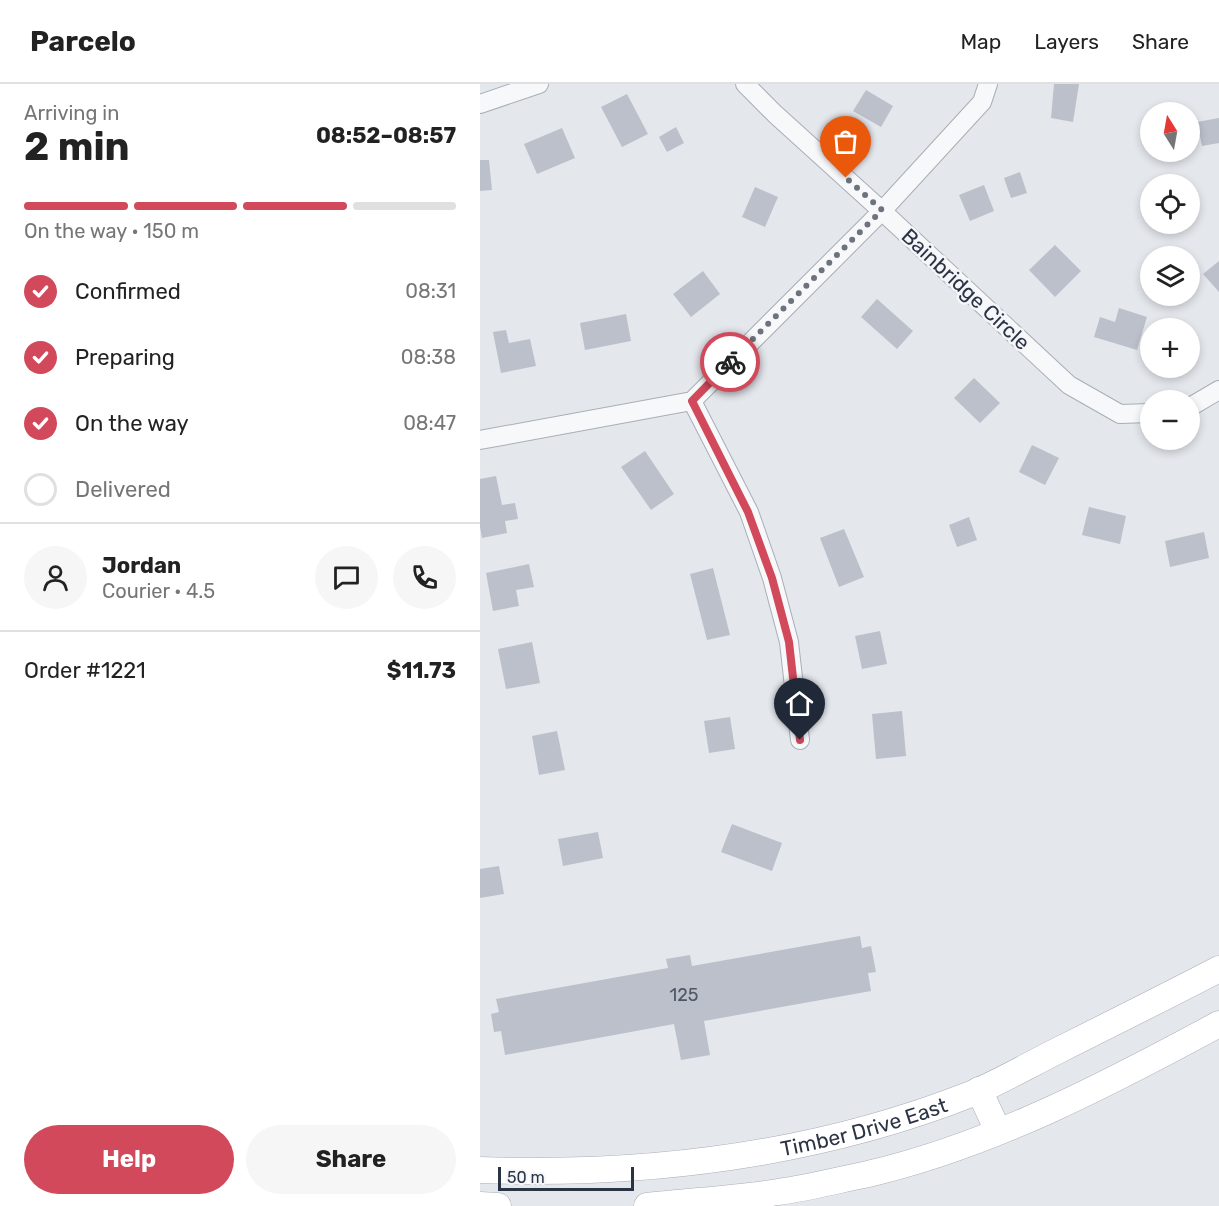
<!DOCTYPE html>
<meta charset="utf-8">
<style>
:root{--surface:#fff;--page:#f6f6f6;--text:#222;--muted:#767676;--line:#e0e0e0;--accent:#d1495b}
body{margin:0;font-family:Rubik,sans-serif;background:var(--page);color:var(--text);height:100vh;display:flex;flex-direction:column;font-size:22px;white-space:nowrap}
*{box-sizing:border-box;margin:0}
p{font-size:20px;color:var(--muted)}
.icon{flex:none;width:33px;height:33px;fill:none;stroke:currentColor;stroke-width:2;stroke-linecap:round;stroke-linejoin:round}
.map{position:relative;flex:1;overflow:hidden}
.details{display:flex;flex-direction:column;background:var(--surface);width:480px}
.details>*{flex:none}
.needle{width:39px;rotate:349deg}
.fabs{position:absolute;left:660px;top:18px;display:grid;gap:12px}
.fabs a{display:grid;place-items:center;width:60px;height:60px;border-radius:50%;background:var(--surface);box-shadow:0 3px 9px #0003;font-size:30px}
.scale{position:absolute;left:18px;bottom:15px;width:136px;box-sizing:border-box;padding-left:6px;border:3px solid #2b3445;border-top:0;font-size:16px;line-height:21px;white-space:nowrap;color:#2b3445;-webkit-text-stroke:4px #f4f6f9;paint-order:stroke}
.pin{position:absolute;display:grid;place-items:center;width:51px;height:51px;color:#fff;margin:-62px -26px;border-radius:50% 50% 50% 0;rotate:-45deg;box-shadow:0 0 6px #0007}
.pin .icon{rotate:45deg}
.courier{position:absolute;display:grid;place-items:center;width:60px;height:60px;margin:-30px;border:4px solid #d1495b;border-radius:50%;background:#fff;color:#222;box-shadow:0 2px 8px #0007}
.overview em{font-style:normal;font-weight:700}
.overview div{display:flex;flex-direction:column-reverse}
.overview{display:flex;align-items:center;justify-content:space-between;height:102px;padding:0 24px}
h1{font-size:39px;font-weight:700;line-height:45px}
.bar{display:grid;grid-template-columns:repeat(4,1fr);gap:9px 6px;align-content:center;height:72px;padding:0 24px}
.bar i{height:8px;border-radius:4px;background:var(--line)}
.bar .current{background:var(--accent)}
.bar p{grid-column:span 4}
.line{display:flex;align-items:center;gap:15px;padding:0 24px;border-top:2px solid var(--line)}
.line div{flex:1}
.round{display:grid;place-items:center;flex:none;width:63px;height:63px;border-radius:32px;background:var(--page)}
ol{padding:0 24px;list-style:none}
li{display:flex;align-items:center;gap:18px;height:66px}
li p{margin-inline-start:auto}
li .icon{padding:6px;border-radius:50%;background:var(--accent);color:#fff;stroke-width:4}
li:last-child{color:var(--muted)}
li i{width:33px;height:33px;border:3px solid var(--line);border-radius:50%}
.action{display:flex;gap:12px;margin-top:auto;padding:12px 24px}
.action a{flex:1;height:69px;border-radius:36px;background:var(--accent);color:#fff;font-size:24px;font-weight:700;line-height:69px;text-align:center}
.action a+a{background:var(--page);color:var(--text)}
header{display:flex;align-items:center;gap:36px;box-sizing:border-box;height:84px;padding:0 30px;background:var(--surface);border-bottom:2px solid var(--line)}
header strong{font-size:28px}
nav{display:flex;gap:33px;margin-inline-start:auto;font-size:21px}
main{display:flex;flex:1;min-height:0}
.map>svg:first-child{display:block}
.building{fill:#bbc0ca}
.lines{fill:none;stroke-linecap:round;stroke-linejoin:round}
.minor-casing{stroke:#a9aeb7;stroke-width:20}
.secondary-casing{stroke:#a9aeb7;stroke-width:27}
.minor{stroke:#f7f8fa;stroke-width:18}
.secondary{stroke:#fff;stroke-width:26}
.done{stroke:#6c737f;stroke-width:6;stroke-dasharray:0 10.8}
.route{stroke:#d1495b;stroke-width:8}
.labels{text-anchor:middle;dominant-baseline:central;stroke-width:5;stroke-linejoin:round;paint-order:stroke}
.number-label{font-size:18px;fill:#4f5766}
.street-label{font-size:21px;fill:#2b3445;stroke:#f4f6f9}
</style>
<header>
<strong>Parcelo</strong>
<nav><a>Map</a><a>Layers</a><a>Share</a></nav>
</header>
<main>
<section class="details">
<div class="overview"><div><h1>2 min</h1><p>Arriving in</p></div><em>08:52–08:57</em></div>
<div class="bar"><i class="current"></i><i class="current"></i><i class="current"></i><i></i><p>On the way · 150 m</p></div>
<ol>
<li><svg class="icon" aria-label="check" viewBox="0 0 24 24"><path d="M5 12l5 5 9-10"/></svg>Confirmed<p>08:31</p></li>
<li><svg class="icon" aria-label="check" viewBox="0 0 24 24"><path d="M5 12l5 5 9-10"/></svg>Preparing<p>08:38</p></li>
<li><svg class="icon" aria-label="check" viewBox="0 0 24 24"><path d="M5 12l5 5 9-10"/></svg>On the way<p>08:47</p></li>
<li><i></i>Delivered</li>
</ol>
<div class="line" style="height:108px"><a class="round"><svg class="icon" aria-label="person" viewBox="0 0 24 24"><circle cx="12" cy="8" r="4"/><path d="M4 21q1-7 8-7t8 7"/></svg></a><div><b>Jordan</b><p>Courier · 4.5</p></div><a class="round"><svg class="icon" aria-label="chat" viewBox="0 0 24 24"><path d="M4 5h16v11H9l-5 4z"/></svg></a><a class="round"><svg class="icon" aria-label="phone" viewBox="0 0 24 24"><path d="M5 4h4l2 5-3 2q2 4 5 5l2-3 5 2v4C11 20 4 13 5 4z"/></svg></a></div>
<div class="line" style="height:78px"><div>Order #1221</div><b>$11.73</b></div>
<div class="action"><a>Help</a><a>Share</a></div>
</section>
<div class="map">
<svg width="739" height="1122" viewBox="0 0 739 1122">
<rect width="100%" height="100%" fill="#e4e7ec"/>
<!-- building -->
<path class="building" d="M 574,0 L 599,0 L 593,38 L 571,34 Z
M 386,6 L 413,22 L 401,43 L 373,27 Z
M 147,10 L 168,50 L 142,63 L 121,23 Z
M 739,34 L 739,59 L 722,62 L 717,38 Z
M 196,43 L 204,59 L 187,68 L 179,53 Z
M 82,44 L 95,74 L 57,90 L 44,60 Z
M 0,76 L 9,76 L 12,106 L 0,107 Z
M 540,88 L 547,109 L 531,114 L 524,94 Z
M 504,101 L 514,127 L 490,137 L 479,111 Z
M 275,103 L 298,113 L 285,143 L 262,133 Z
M 575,161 L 601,187 L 575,213 L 549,186 Z
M 739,177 L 739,208 L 723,190 Z
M 223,187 L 240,210 L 211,233 L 193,210 Z
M 397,215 L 433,247 L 417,265 L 381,233 Z
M 639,224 L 667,233 L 657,266 L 614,253 L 620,233 L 635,238 Z
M 146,230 L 151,257 L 105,266 L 100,239 Z
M 26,246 L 29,259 L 50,255 L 56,282 L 21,289 L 13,248 Z
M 494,294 L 520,319 L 500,339 L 474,314 Z
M 552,361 L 579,374 L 565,401 L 539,388 Z
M 165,367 L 194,410 L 171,426 L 141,383 Z
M 16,392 L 22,421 L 35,419 L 38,435 L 25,437 L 27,449 L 2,454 L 0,443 L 0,395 Z
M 609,423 L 646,432 L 640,460 L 602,451 Z
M 489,433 L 497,456 L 477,463 L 469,441 Z
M 364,445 L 384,493 L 359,503 L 340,454 Z
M 724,448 L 729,474 L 690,483 L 685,457 Z
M 49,480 L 54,503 L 36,506 L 39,522 L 13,527 L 6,489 Z
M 233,484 L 250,551 L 227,556 L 210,490 Z
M 400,547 L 407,580 L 382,585 L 375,552 Z
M 52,558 L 60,599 L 26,605 L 18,565 Z
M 422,627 L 426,672 L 396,675 L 392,630 Z
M 250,633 L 255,665 L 229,669 L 224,637 Z
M 77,647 L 85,686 L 59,691 L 52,652 Z
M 252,740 L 302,759 L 292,787 L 241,768 Z
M 118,748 L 123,774 L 83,782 L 78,755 Z
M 19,782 L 24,810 L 0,814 L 0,785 Z
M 380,852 L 382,864 L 391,862 L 396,888 L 388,889 L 391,907 L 224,937 L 230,971 L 201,976 L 194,940 L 25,971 L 21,947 L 14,948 L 11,930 L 19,928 L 16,915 L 188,884 L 186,875 L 210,871 L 212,882 Z"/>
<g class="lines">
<!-- minor casing -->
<g class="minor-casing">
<path id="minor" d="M 265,0 L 295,30 L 402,127 L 589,301 L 640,330 L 670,329
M 0,20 L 59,0
M 212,317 L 269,428 L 292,494 L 309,558 L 320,656
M 710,323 L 739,306
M 0,356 L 212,317 L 402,127 L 502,18 L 508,0"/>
</g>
<!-- secondary casing -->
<g class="secondary-casing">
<g id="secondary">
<path d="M 499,1006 L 518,1047"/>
<path id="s1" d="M 0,1086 C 166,1092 336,1071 491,1010 C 520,998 549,981 577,967 C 631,940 685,913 739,885"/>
<path d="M 0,1121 L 18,1122"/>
<path d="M 167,1122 C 211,1117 255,1115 298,1108 C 328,1104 358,1096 388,1090 C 512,1061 628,1000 739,940"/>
</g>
</g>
<!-- minor -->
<use href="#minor" class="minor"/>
<!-- secondary -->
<use href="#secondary" class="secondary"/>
</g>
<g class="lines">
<!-- done -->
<path class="done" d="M 250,278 L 402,126 L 366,94"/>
<!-- route -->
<path class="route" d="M 250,278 L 212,317 L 268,428 L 292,494 L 309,558 L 320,656"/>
</g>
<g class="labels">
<!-- number labels -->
<g class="number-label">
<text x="204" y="911">125</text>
</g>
<!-- street labels -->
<g class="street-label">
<text transform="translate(486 205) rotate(43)">Bainbridge Circle</text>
<text stroke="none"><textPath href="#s1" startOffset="388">Timber Drive East</textPath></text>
</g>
</g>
</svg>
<div class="fabs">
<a><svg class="needle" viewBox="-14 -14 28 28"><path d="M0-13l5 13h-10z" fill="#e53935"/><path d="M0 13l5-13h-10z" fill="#767676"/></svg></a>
<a><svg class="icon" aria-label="locate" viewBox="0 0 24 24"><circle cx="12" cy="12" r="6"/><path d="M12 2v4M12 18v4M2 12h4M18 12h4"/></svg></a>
<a><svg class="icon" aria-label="layers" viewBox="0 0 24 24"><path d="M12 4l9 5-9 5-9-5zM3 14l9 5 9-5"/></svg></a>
<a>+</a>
<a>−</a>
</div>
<div class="scale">50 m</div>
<div class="pin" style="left:366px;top:94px;background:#ea580c"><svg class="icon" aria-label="bag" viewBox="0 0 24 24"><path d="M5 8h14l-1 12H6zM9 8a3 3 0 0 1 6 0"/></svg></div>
<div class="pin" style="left:320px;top:656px;background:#1f2937"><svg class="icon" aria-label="home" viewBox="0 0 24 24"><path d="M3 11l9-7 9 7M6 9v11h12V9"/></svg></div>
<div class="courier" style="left:250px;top:278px"><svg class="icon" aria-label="bike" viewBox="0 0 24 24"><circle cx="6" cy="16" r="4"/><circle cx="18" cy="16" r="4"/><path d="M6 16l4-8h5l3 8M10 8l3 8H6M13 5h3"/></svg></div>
</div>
</main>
